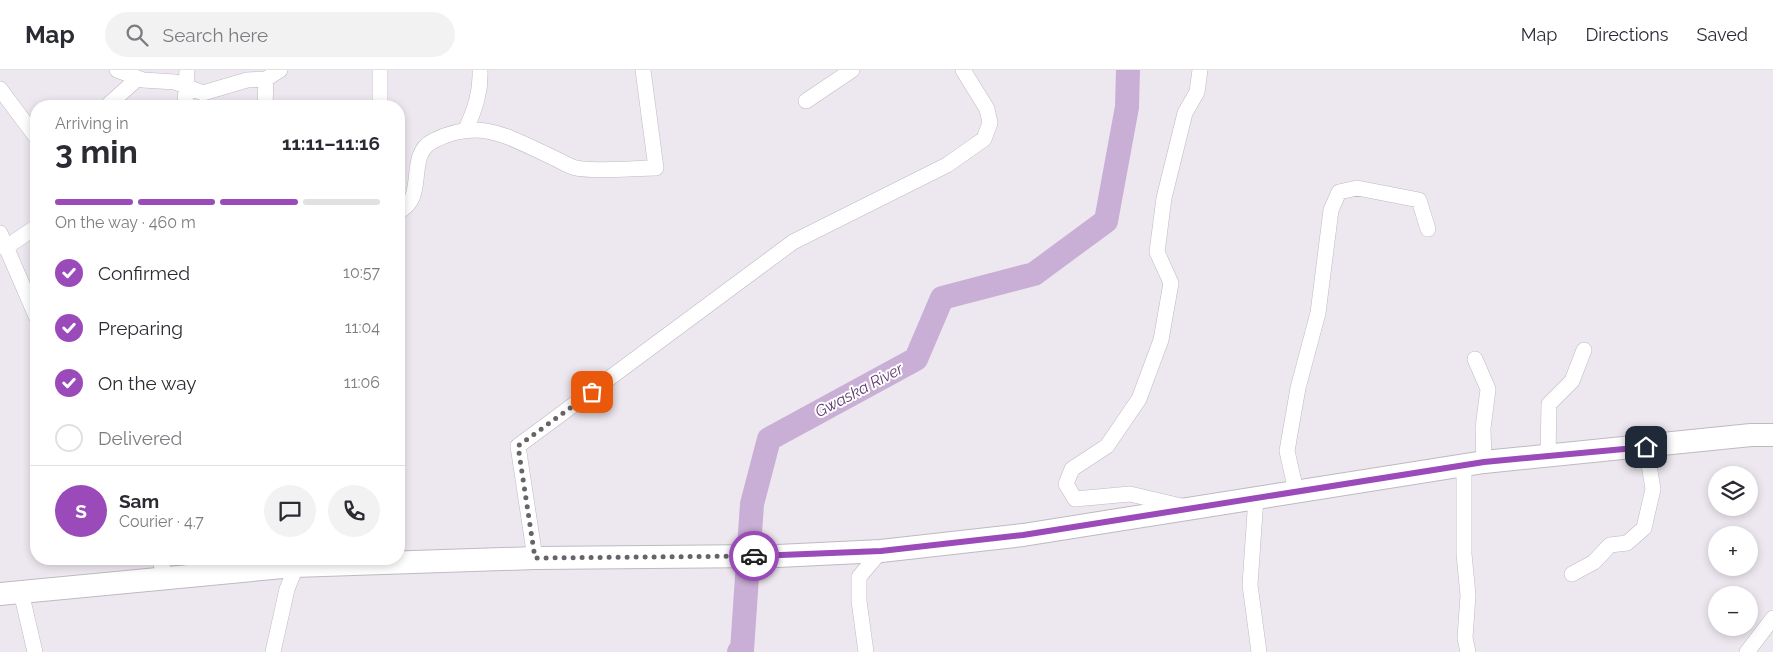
<!DOCTYPE html>
<meta charset="utf-8">
<style>
:root{--surface:#fff;--page:#f2f2f3;--text:#2b2b33;--muted:#7c7c81;--line:#e1e1e2;--accent:#9b4aba}
body{margin:0;font-family:Raleway,sans-serif;background:var(--page);color:var(--text);height:100vh;display:flex;flex-direction:column;font-size:19px;white-space:nowrap}
*{box-sizing:border-box;margin:0}
p{font-size:16px;color:var(--muted)}
.icon{flex:none;width:28px;height:28px;fill:none;stroke:currentColor;stroke-width:2;stroke-linecap:round;stroke-linejoin:round}
.map{position:relative;flex:1;overflow:hidden}
.side{position:absolute;left:30px;top:30px;width:375px;height:465px;display:flex;flex-direction:column;background:var(--surface);border-radius:20px;box-shadow:0 2px 8px #0003}
.side>*{flex:none}
.buttons{position:absolute;left:1708px;top:396px;display:grid;gap:10px}
.buttons a{display:grid;place-items:center;width:50px;height:50px;border-radius:50%;background:var(--surface);box-shadow:0 2px 8px #0003;font-size:25px}
.pin{position:absolute;display:grid;place-items:center;width:42px;height:42px;color:#fff;margin:-21px;border-radius:10px;box-shadow:0 2px 8px #0006}
.courier{position:absolute;display:grid;place-items:center;width:50px;height:50px;margin:-25px;border:4px solid #9b4aba;border-radius:50%;background:#fff;color:#222;box-shadow:0 1px 6px #0007}
.head em{font-style:normal;font-weight:700}
.head div{display:flex;flex-direction:column-reverse}
.head{display:flex;align-items:center;justify-content:space-between;height:85px;padding:0 25px}
h1{font-size:32px;font-weight:700;line-height:38px}
.bar{display:grid;grid-template-columns:repeat(4,1fr);gap:8px 5px;align-content:center;height:60px;padding:0 25px}
.bar i{height:6px;border-radius:4px;background:var(--line)}
.bar .selected{background:var(--accent)}
.bar p{grid-column:span 4}
.line{display:flex;align-items:center;gap:12px;padding:0 25px;border-top:1px solid var(--line)}
.line div{flex:1}
.round{display:grid;place-items:center;flex:none;width:52px;height:52px;border-radius:26px;background:var(--page)}
ol{padding:0 25px;list-style:none}
li{display:flex;align-items:center;gap:15px;height:55px}
li p{margin-inline-start:auto}
li .icon{padding:5px;border-radius:50%;background:var(--accent);color:#fff;stroke-width:4}
li:last-child{color:var(--muted)}
li i{width:28px;height:28px;border:2px solid var(--line);border-radius:50%}
header{display:flex;align-items:center;gap:30px;box-sizing:border-box;height:70px;padding:0 25px;background:var(--surface);border-bottom:1px solid var(--line)}
header strong{font-size:24px}
nav{display:flex;gap:28px;margin-inline-start:auto;font-size:18px}
.search{width:350px;height:45px;background:var(--page);display:flex;align-items:center;gap:12px;box-sizing:border-box;padding:0 18px;border-radius:28px;color:var(--muted);font-size:19px}
.map>svg:first-child{display:block}
.lines{fill:none;stroke-linecap:round;stroke-linejoin:round}
.river{stroke:#c9aed5;stroke-width:24}
.minor-casing{stroke:#bebac0;stroke-width:16}
.secondary-casing{stroke:#bebac0;stroke-width:24}
.minor{stroke:#fff;stroke-width:15}
.secondary{stroke:#fff;stroke-width:22}
.done{stroke:#676468;stroke-width:5;stroke-dasharray:0 9}
.route{stroke:#9b4aba;stroke-width:6}
.labels{text-anchor:middle;dominant-baseline:central;stroke-width:4;stroke-linejoin:round;paint-order:stroke}
.water-label{font-size:16px;font-style:italic;fill:#5f3b6e;stroke:#fff}
</style>
<header>
<strong>Map</strong>
<div class="search"><svg class="icon" aria-label="search" viewBox="0 0 24 24"><circle cx="10" cy="10" r="6"/><path d="M15 15l6 6"/></svg>Search here</div>
<nav><a>Map</a><a>Directions</a><a>Saved</a></nav>
</header>
<div class="map">
<svg width="1773" height="582" viewBox="0 0 1773 582">
<rect width="100%" height="100%" fill="#ede8ef"/>
<g class="lines">
<!-- river -->
<path class="river" d="M 739,582 L 742,580 L 752,434 L 769,369 L 916,289 L 942,228 L 1034,204 L 1106,151 L 1127,37 L 1128,0"/>
<!-- minor casing -->
<g class="minor-casing">
<path id="minor" d="M 117,0 L 143,10 L 175,12 L 203,23 L 247,10 L 266,9 L 280,0
M 380,0 L 380,36
M 0,19 L 36,67
M 806,31 L 852,0
M 107,36 L 137,9
M 185,36 L 187,0
M 265,36 L 266,9
M 466,59 C 475,39 481,22 480,0
M 399,141 C 428,128 405,85 433,71 C 480,47 508,67 552,87 C 559,90 568,96 576,98 C 591,102 637,98 656,98 L 643,0
M 0,163 L 36,246
M 5,178 L 36,157
M 1475,289 L 1488,319 L 1483,358 L 1484,392
M 1548,387 L 1549,334 L 1572,311 L 1584,280
M 1464,395 L 1464,484 L 1468,525 L 1465,568 L 1468,582
M 1296,421 L 1287,381 L 1298,318 L 1318,243 L 1331,140 L 1339,122 L 1357,118 L 1419,130 L 1428,159
M 1256,427 L 1250,515 L 1259,582
M 1181,436 L 1130,424 L 1075,429 L 1066,414 L 1072,399 L 1107,376 L 1139,329 L 1161,270 L 1171,213 L 1157,182 L 1164,128 L 1185,43 L 1197,22 L 1200,0
M 535,488 L 518,376 L 793,172 L 947,95 L 984,69 L 990,53 L 987,39 L 963,0
M 159,489 L 167,509
M 1572,504 L 1594,492 L 1610,475 L 1627,473 L 1644,458 L 1653,419 L 1646,377
M 21,522 L 35,582
M 273,582 L 287,519 L 299,490
M 866,582 L 859,531 L 859,507 L 881,481
M 1747,582 L 1773,548"/>
</g>
<!-- secondary casing -->
<g class="secondary-casing">
<path id="secondary" d="M 0,524 L 294,496 L 535,488 L 778,486 L 881,481 L 1023,465 L 1484,392 L 1751,365 L 1773,365"/>
</g>
<!-- minor -->
<use href="#minor" class="minor"/>
<!-- secondary -->
<use href="#secondary" class="secondary"/>
</g>
<g class="lines">
<!-- done -->
<path class="done" d="M 592,322 L 518,376 L 535,488 L 754,486"/>
<!-- route -->
<path class="route" d="M 754,486 L 881,481 L 1023,465 L 1484,392 L 1646,377"/>
</g>
<g class="labels">
<!-- water labels -->
<g class="water-label">
<text transform="translate(859 320) rotate(-28)">Gwaska River</text>
</g>
</g>
</svg>
<div class="buttons">
<a><svg class="icon" aria-label="layers" viewBox="0 0 24 24"><path d="M12 4l9 5-9 5-9-5zM3 14l9 5 9-5"/></svg></a>
<a>+</a>
<a>−</a>
</div>
<div class="pin" style="left:592px;top:322px;background:#ea580c"><svg class="icon" aria-label="bag" viewBox="0 0 24 24"><path d="M5 8h14l-1 12H6zM9 8a3 3 0 0 1 6 0"/></svg></div>
<div class="pin" style="left:1646px;top:377px;background:#1f2937"><svg class="icon" aria-label="home" viewBox="0 0 24 24"><path d="M3 11l9-7 9 7M6 9v11h12V9"/></svg></div>
<div class="courier" style="left:754px;top:486px"><svg class="icon" aria-label="car" viewBox="0 0 24 24"><path d="M5 17H2v-5l4-1 3-4h7l3 4 3 1v5h-3M9 17h6M6 11h13"/><circle cx="7" cy="17" r="2"/><circle cx="17" cy="17" r="2"/></svg></div>
<section class="side">
<div class="head"><div><h1>3 min</h1><p>Arriving in</p></div><em>11:11–11:16</em></div>
<div class="bar"><i class="selected"></i><i class="selected"></i><i class="selected"></i><i></i><p>On the way · 460 m</p></div>
<ol>
<li><svg class="icon" aria-label="check" viewBox="0 0 24 24"><path d="M5 12l5 5 9-10"/></svg>Confirmed<p>10:57</p></li>
<li><svg class="icon" aria-label="check" viewBox="0 0 24 24"><path d="M5 12l5 5 9-10"/></svg>Preparing<p>11:04</p></li>
<li><svg class="icon" aria-label="check" viewBox="0 0 24 24"><path d="M5 12l5 5 9-10"/></svg>On the way<p>11:06</p></li>
<li><i></i>Delivered</li>
</ol>
<div class="line" style="height:90px"><b class="round" style="background:var(--accent);color:#fff">S</b><div><b>Sam</b><p>Courier · 4.7</p></div><a class="round"><svg class="icon" aria-label="chat" viewBox="0 0 24 24"><path d="M4 5h16v11H9l-5 4z"/></svg></a><a class="round"><svg class="icon" aria-label="phone" viewBox="0 0 24 24"><path d="M5 4h4l2 5-3 2q2 4 5 5l2-3 5 2v4C11 20 4 13 5 4z"/></svg></a></div>
</section>
</div>
